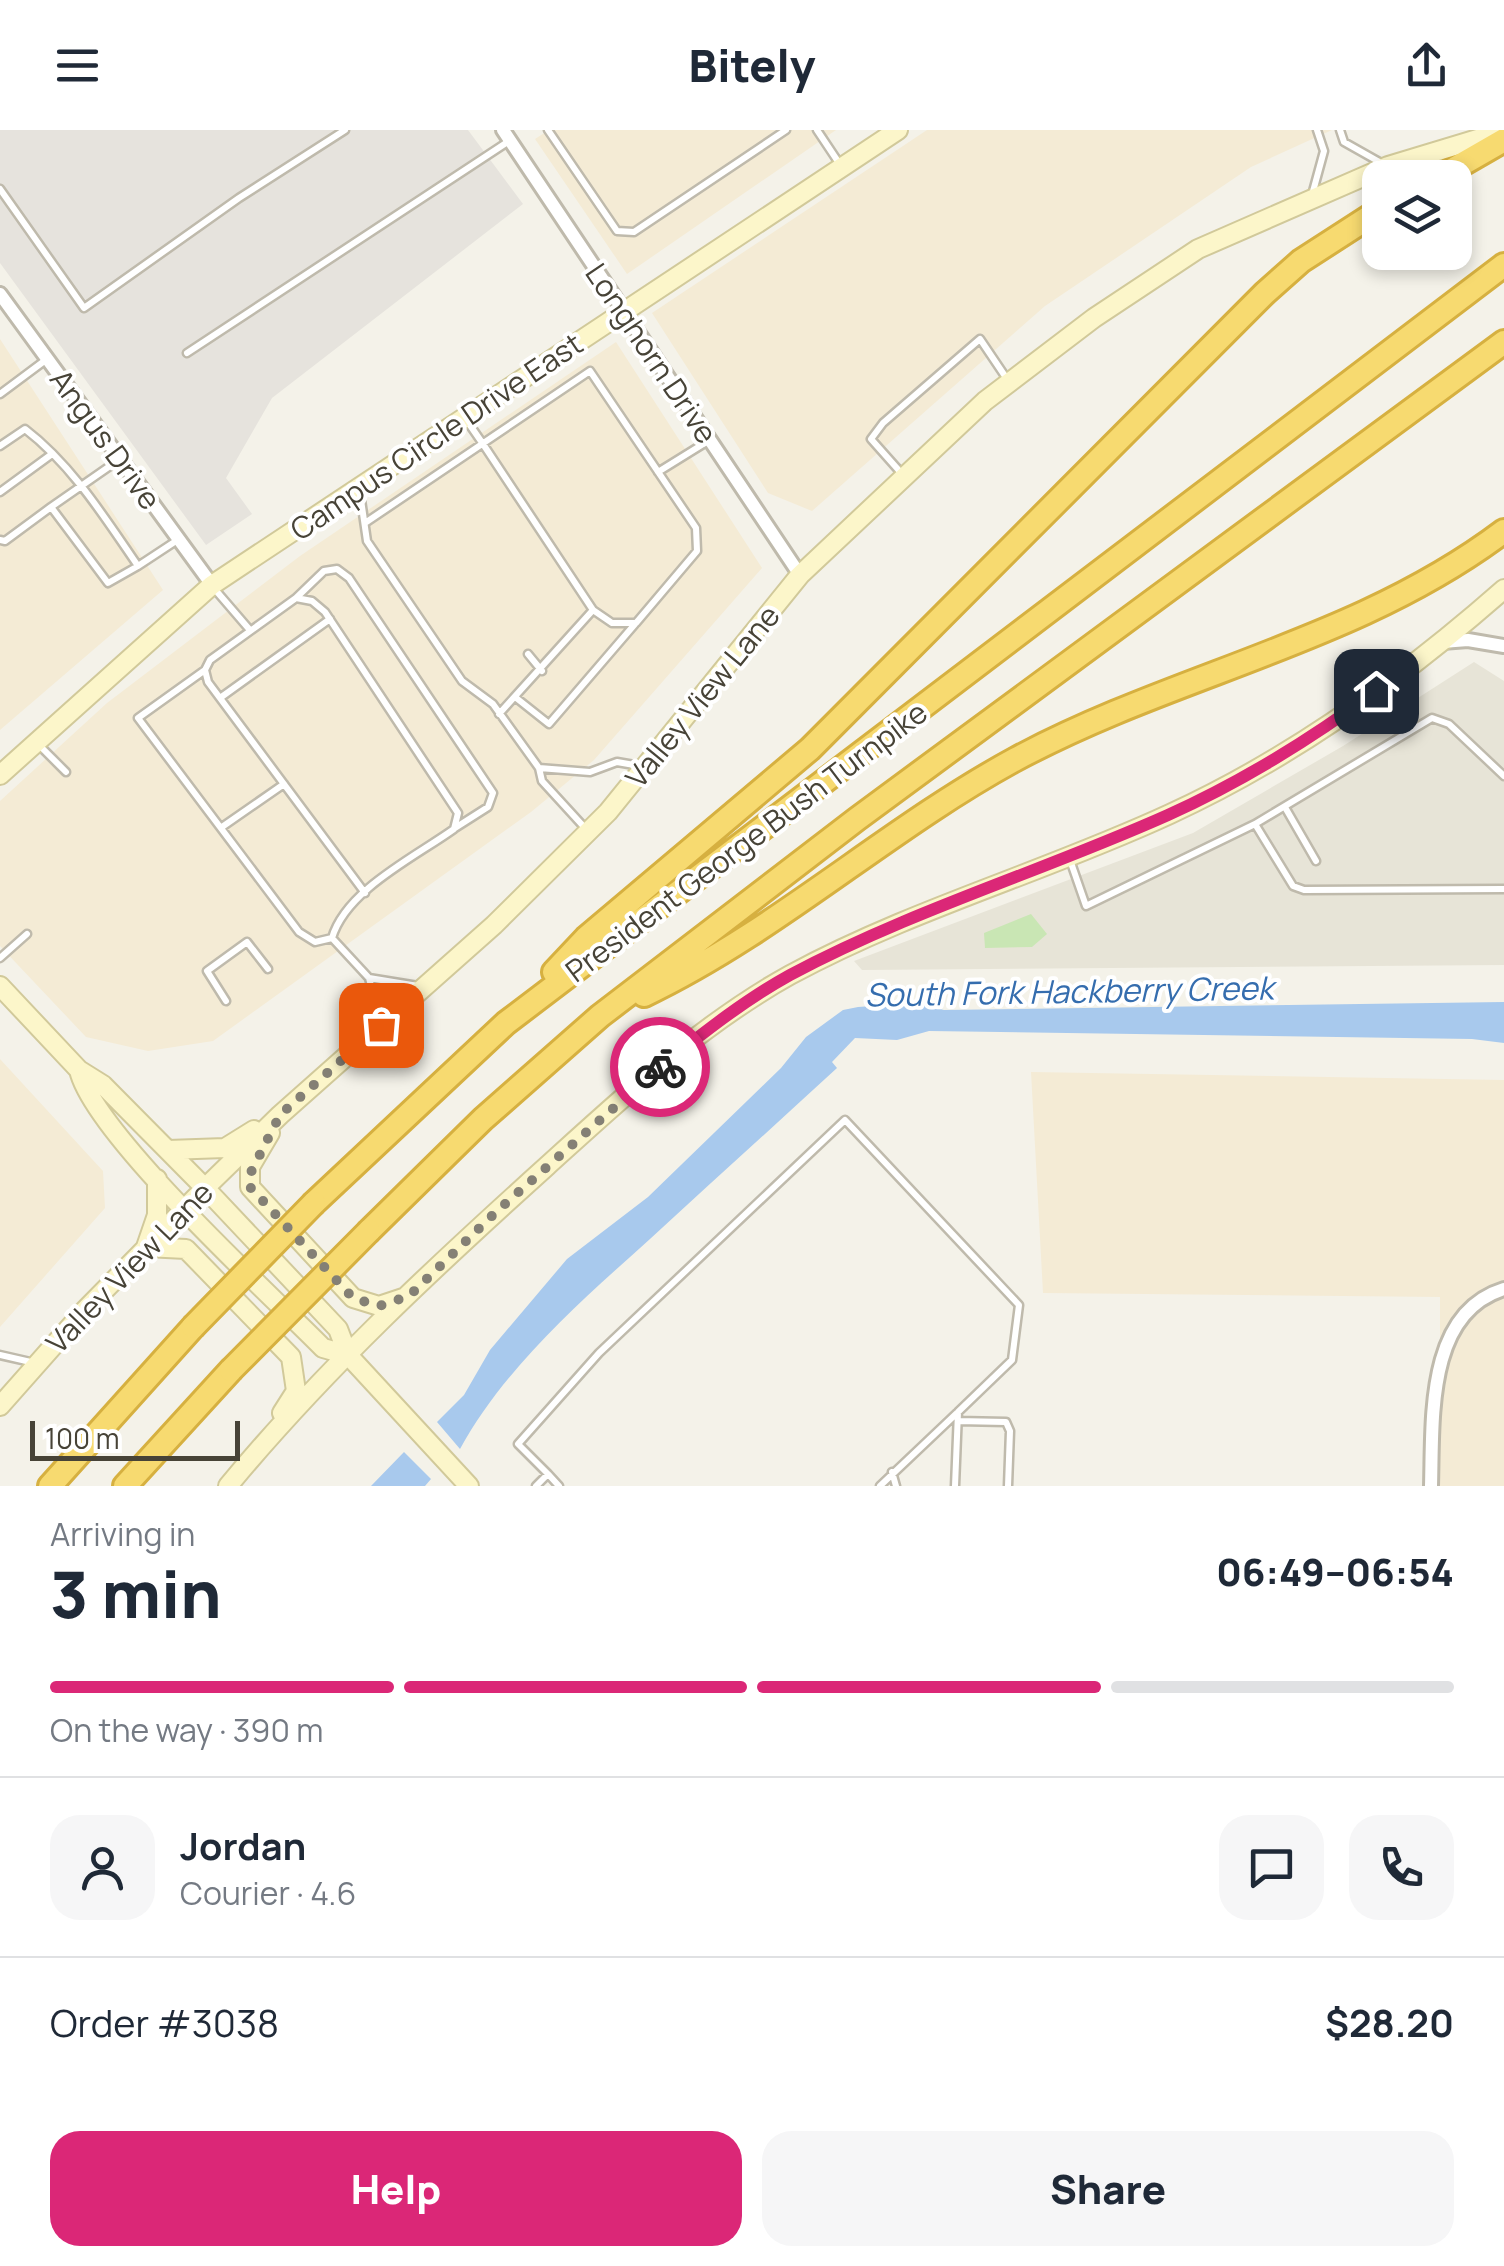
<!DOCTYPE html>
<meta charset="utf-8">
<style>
:root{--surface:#fff;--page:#f6f6f7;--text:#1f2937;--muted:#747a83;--line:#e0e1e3;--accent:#db2777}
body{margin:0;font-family:Manrope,sans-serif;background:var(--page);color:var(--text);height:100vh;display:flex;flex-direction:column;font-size:38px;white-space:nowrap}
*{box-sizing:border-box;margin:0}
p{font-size:32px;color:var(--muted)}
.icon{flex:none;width:55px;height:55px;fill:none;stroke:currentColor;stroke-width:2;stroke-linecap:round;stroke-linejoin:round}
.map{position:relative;height:1356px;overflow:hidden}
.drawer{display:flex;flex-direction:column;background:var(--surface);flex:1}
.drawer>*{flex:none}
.tools{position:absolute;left:1362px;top:30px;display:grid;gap:20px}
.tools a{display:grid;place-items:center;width:110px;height:110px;border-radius:20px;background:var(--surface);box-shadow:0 5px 15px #0003;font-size:50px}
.scale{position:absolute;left:30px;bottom:25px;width:210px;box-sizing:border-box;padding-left:10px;border:5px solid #474337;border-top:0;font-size:28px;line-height:35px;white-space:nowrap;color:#474337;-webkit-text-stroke:8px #fff;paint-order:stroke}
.pin{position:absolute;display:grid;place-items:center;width:85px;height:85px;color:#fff;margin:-42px;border-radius:20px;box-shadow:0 5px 15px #0006}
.courier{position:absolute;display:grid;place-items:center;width:100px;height:100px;margin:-50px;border:8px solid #db2777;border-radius:50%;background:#fff;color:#222;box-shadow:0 2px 12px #0007}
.headline em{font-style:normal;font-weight:800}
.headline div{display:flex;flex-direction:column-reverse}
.headline{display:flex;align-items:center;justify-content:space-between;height:170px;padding:0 50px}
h1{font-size:65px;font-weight:800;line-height:75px}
.bar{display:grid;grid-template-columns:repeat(4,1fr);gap:15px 10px;align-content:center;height:120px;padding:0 50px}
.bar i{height:12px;border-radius:8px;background:var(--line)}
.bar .current{background:var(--accent)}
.bar p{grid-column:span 4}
.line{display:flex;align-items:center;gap:25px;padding:0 50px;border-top:2px solid var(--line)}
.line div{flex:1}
.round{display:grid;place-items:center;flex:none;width:105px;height:105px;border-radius:30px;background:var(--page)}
.button{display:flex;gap:20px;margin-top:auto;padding:20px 50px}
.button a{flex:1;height:115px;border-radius:30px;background:var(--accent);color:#fff;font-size:40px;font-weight:800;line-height:115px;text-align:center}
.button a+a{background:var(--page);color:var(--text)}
header{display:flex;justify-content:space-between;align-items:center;height:130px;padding:0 50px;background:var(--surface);font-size:45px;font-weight:800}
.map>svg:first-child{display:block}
.residential{fill:#e7e4d7}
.commercial{fill:#f4ebd5}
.industrial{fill:#e6e3dd}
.green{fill:#c9e6b4}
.water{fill:#a8c9ed}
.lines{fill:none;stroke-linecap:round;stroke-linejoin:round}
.lane-casing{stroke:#bfbaac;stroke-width:11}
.street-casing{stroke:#bfbaac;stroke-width:18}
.secondary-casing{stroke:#d1c99a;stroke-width:22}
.highway-casing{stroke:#d6b040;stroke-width:28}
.lane{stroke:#fff;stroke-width:6}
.street{stroke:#fff;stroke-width:12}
.secondary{stroke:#fcf6ca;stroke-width:18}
.highway{stroke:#f7da70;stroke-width:22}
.highway-bridge-casing{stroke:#d6b040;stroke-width:28;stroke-linecap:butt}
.highway-bridge{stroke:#f7da70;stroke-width:22}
.done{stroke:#848075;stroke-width:10;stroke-dasharray:0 18}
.route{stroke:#db2777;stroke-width:12}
.labels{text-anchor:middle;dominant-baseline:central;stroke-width:8;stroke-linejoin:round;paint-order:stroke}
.street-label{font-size:30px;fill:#474337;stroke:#fff}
.water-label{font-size:32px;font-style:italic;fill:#356dae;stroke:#fff}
</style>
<header><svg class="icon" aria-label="menu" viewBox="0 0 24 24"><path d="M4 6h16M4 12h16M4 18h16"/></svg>Bitely<svg class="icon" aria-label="share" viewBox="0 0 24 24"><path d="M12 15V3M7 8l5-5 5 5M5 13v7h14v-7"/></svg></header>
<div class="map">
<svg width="1504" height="1356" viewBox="0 0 1504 1356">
<rect width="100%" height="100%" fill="#f4f2e9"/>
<!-- residential -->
<path class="residential" d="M 1474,532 L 1504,551 L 1504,835 L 862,840 L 854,831 L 1193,703 L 1343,616 Z"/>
<!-- commercial -->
<path class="commercial" d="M 549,0 L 836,0 L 627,144 L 535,9 Z
M 927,0 L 1332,0 L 1251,37 L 1045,176 L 812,381 L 768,363 L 652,183 Z
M 0,209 L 163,460 L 0,600 Z
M 616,212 L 762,438 L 594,630 L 531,682 L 213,911 L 148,921 L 86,907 L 0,816 L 0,671 L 107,573 L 300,426 Z
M 0,929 L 103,1041 L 105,1078 L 0,1197 Z
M 1031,942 L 1504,950 L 1504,1356 L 1440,1356 L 1440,1167 L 1043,1163 Z"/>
<!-- industrial -->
<path class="industrial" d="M 0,0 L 468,0 L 523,74 L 272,268 L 226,348 L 252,384 L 206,415 L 0,133 Z"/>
<!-- green -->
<path class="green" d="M 1031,784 L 1047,804 L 1032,817 L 985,818 L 984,803 Z"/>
<!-- water -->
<path class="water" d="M 1504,872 L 1504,913 L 1472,909 L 929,901 L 897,910 L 855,908 L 832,932 L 837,938 C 775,995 712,1052 650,1109 C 581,1171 505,1237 460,1319 L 437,1292 L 464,1265 L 490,1220 L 567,1129 L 648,1067 L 781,938 L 806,907 L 843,880 L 858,877 L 915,873 L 944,880 Z
M 404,1322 L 431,1349 L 425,1356 L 371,1356 Z"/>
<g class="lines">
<!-- lane casing -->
<g class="lane-casing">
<path id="lane" d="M 548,0 L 617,101 L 634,102 L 786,0
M 817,0 L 841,36
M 1340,0 L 1344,12 L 1383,34
M 0,59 L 84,178 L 239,68 L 345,0
M 1312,65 L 1324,21 L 1317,0
M 187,223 L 509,11
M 0,264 L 47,229
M 0,316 L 25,299 C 72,335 105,388 138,436 L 179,409
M 120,329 L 51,377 L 108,453 L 138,436
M 658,342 L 708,311
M 903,345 L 871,309 L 883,293 L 980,209 L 1009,252
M 0,362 L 52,324
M 360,363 L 367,411 L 462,551 L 493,574 L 539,638 L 542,651 L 585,698
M 365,393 L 590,241 L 696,398 L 697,421 L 636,493 L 612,493 L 593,480 L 483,314 L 465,288
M 0,410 L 5,411 L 51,377
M 212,456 L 249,499
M 296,468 L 324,441 L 337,439 L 349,448 L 493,663 L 488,677 L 455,698
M 528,524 L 542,541
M 205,540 L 138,588 L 299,802 L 315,812 L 332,808
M 515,567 L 549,594 L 635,494
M 220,568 L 330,489
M 499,584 L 593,480
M 37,613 L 66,642
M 539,638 L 590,642 L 617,632 L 640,636
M 1504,646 L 1449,594 L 1432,588 L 1255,694 L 1293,756 L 1304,760 L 1504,759
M 1286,679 L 1316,731
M 222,697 L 284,654
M 1069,727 L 1086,776 L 1255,694
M 365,763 L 208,552 L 205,540 L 210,530 L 296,468 L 312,471 L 325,482 L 458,683 L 454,699 C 415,727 346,760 332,808 L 369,848
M 0,828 L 27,804
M 226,871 L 207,841 L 247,812 L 268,839
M 380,890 L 369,848 L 418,856
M 0,1225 L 35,1233
M 958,1291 L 1006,1292 L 1010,1301 L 1008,1356
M 892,1342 L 896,1356
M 548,1344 L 518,1314 L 599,1223 L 845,990 L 1019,1175 L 1012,1230 L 958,1282 L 955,1356
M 536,1356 L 548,1344 L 559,1356
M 880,1356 L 957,1283"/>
</g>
<!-- street casing -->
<g class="street-casing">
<path id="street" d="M 503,0 L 800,445
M 0,164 L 212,455
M 1442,512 L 1468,510 L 1504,516
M 1431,1356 C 1433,1288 1426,1183 1504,1159"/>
</g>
<!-- secondary casing -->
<g class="secondary-casing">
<path id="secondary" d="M 0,645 L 212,455 L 898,0
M 0,856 L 79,940 L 103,955 L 205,1058 L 338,1199 L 348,1225 L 469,1356
M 79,940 C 93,1003 270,1164 323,1218 L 348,1225
M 270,1003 L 250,1037 L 250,1057 L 353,1168 L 379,1176 L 403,1168
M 168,1020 L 225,1018 L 254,1000
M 157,1049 L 157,1085 L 146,1117 L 186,1119 L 291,1227 L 296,1261 L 282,1283
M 0,1276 L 85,1180 L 205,1058 L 280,985 L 494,795 L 608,682 L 800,445 L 985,271 L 1094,188 L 1198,119 L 1388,36 L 1504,1
M 228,1356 C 324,1240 436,1136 547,1036 C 623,967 700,895 790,845 C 912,779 1045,742 1170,684 C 1292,628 1403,548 1504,459"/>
</g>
<!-- highway casing -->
<g class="highway-casing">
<path id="highway" d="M 1438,48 L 1504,10
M 554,842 L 586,808 L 810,619 L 1265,163 L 1301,131 L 1380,80
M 644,865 C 776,802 887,699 1016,629 C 1176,543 1357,512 1504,401
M 314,1073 L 506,893 L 1504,135
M 369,1101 L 483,989 L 600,886 L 857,689 L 1504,212
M 50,1356 L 193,1197
M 125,1356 L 231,1240"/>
</g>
<!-- lane -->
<use href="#lane" class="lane"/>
<!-- street -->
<use href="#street" class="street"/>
<!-- secondary -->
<use href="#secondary" class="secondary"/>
<!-- highway -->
<use href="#highway" class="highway"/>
<!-- highway-bridge casing -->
<g class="highway-bridge-casing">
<path id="highway-bridge" d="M 193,1197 L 314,1073
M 231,1240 L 369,1101"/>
</g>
<!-- highway-bridge -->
<use href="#highway-bridge" class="highway-bridge"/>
</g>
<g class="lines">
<!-- done -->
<path class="done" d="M 381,895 L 280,985 L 249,1046 L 250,1057 L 353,1168 L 379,1176 L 409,1166 L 496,1082 L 660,937"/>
<!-- route -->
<path class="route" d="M 660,937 C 702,904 743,871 790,845 C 912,780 1043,741 1168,685 C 1241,652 1311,609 1376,561"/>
</g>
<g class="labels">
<!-- street labels -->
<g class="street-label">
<text transform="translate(652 223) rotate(56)">Longhorn Drive</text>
<text transform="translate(436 306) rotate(-34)">Campus Circle Drive East</text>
<text transform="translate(106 309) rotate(54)">Angus Drive</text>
<text transform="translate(702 566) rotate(-51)">Valley View Lane</text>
<text transform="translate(746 711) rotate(-37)">President George Bush Turnpike</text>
<text transform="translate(129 1137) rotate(-46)">Valley View Lane</text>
</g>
<!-- water labels -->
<g class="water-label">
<text transform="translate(1069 861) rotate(-1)">South Fork Hackberry Creek</text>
</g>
</g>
</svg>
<div class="tools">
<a><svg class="icon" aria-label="layers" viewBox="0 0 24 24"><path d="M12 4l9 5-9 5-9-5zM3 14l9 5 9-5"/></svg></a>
</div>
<div class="scale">100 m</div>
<div class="pin" style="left:381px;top:895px;background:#ea580c"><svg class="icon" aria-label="bag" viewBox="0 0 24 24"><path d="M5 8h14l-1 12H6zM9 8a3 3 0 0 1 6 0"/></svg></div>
<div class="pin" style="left:1376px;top:561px;background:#1f2937"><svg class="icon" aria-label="home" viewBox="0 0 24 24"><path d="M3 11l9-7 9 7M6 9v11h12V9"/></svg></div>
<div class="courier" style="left:660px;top:937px"><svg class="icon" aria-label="bike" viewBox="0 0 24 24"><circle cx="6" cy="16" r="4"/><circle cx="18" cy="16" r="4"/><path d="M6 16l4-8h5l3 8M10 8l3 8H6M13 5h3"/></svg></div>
</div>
<section class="drawer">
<div class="headline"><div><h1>3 min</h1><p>Arriving in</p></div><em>06:49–06:54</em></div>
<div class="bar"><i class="current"></i><i class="current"></i><i class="current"></i><i></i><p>On the way · 390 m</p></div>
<div class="line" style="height:180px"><a class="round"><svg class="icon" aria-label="person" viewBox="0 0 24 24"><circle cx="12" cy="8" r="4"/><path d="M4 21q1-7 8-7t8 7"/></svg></a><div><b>Jordan</b><p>Courier · 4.6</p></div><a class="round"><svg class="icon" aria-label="chat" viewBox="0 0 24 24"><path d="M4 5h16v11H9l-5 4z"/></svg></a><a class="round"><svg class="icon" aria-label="phone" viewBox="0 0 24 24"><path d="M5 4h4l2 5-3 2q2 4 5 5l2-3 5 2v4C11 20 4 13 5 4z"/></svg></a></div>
<div class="line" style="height:130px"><div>Order #3038</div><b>$28.20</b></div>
<div class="button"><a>Help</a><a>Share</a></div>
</section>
